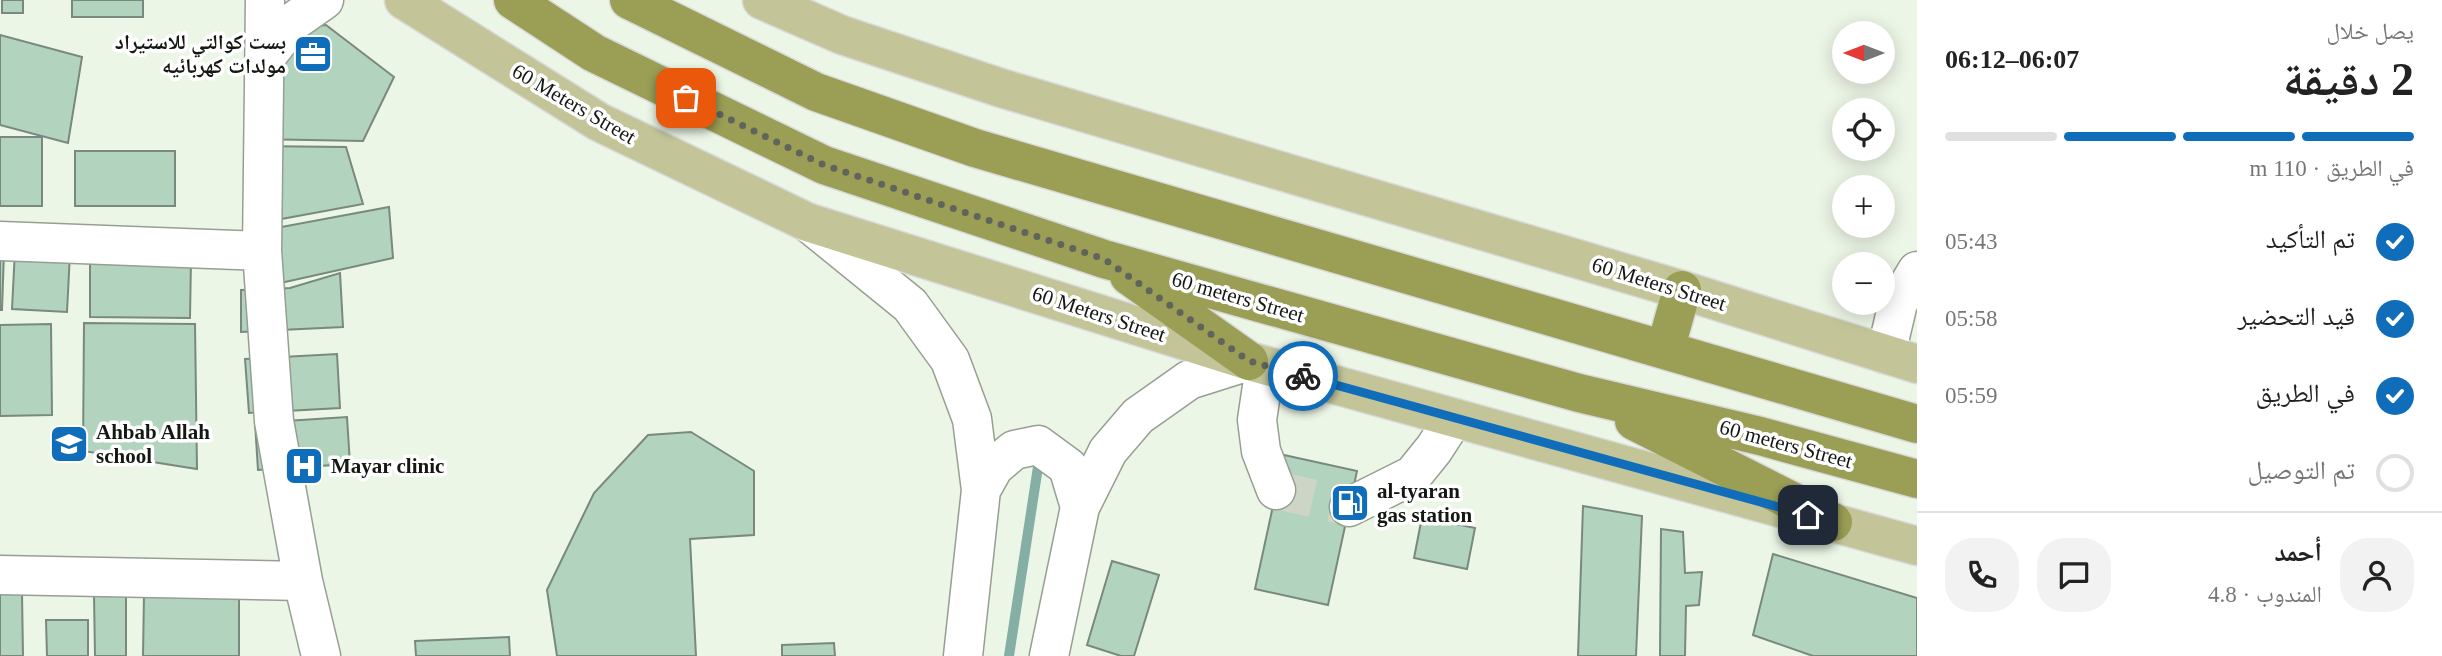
<!DOCTYPE html>
<html lang="ar">
<meta charset="utf-8">
<style>
:root{--surface:#fff;--page:#f2f2f2;--text:#222;--muted:#767676;--line:#e0e0e0;--accent:#0f6db9}
body{margin:0;font-family:"Times New Roman","Noto Naskh Arabic",serif;background:var(--page);color:var(--text);direction:rtl;height:100vh;display:flex;flex-direction:column;font-size:26px;white-space:nowrap}
*{box-sizing:border-box;margin:0}
p{font-size:23px;color:var(--muted)}
.icon{flex:none;width:38px;height:38px;fill:none;stroke:currentColor;stroke-width:2;stroke-linecap:round;stroke-linejoin:round}
.map{position:relative;flex:1;overflow:hidden;direction:ltr}
.side{display:flex;flex-direction:column;background:var(--surface);width:525px}
.side>*{flex:none}
.needle{width:46px;rotate:270deg}
.fabs{position:absolute;left:1832px;top:21px;display:grid;gap:14px}
.fabs a{display:grid;place-items:center;width:63px;height:63px;border-radius:50%;background:var(--surface);box-shadow:0 4px 18px #0003;font-size:35px}
.pin{position:absolute;display:grid;place-items:center;width:60px;height:60px;color:#fff;margin:-30px;border-radius:14px;box-shadow:0 4px 10px #0006}
.courier{position:absolute;display:grid;place-items:center;width:70px;height:70px;margin:-35px;border:5px solid #0f6db9;border-radius:50%;background:#fff;color:#222;box-shadow:0 2px 9px #0007}
.head em{font-style:normal;font-weight:700}
.head div{display:flex;flex-direction:column-reverse}
.head{display:flex;align-items:center;justify-content:space-between;height:119px;padding:0 28px}
h1{font-size:46px;font-weight:700;line-height:52px}
.bar{display:grid;grid-template-columns:repeat(4,1fr);gap:10px 7px;align-content:center;height:84px;padding:0 28px}
.bar i{height:9px;border-radius:5px;background:var(--line)}
.bar .on{background:var(--accent)}
.bar p{grid-column:span 4}
.line{display:flex;align-items:center;gap:18px;padding:0 28px;border-top:2px solid var(--line)}
.line div{flex:1}
.round{display:grid;place-items:center;flex:none;width:74px;height:74px;border-radius:28px;background:var(--page)}
ol{padding:0 28px;list-style:none}
li{display:flex;align-items:center;gap:21px;height:77px}
li p{margin-inline-start:auto}
li .icon{padding:7px;border-radius:50%;background:var(--accent);color:#fff;stroke-width:4}
li:last-child{color:var(--muted)}
li i{width:38px;height:38px;border:4px solid var(--line);border-radius:50%}
main{display:flex;flex:1;min-height:0}
.map>svg:first-child{display:block}
.lines{fill:none;stroke-linecap:round;stroke-linejoin:round}
.stream{stroke:#85aea5;stroke-width:10}
.building{fill:#b2d3be;stroke:#79897f;stroke-width:2}
.minor-tunnel{stroke:#ccd5c6;stroke-width:38;stroke-dasharray:38 19;stroke-linecap:butt}
.minor-casing{stroke:#969f91;stroke-width:41}
.major-casing{stroke:#d9dad9;stroke-width:41}
.highway-casing{stroke:#d9dad9;stroke-width:41}
.minor{stroke:#fff;stroke-width:38}
.major{stroke:#c3c599;stroke-width:38}
.highway{stroke:#9b9e55;stroke-width:38}
.done{stroke:#60655c;stroke-width:7;stroke-dasharray:0 12.6}
.route{stroke:#0f6db9;stroke-width:9}
.labels{text-anchor:middle;dominant-baseline:central;stroke-width:7;stroke-linejoin:round;paint-order:stroke}
.poi-label{font-size:21px;font-weight:bold;fill:#141712;stroke:#fff;text-anchor:start}
.street-label{font-size:21px;fill:#141712;stroke:#fff}
</style>
<main>
<section class="side">
<div class="head"><div><h1>2 دقيقة</h1><p>يصل خلال</p></div><em>06:07–06:12</em></div>
<div class="bar"><i class="on"></i><i class="on"></i><i class="on"></i><i></i><p>في الطريق · 110 m</p></div>
<ol>
<li><svg class="icon" aria-label="check" viewBox="0 0 24 24"><path d="M5 12l5 5 9-10"/></svg>تم التأكيد<p>05:43</p></li>
<li><svg class="icon" aria-label="check" viewBox="0 0 24 24"><path d="M5 12l5 5 9-10"/></svg>قيد التحضير<p>05:58</p></li>
<li><svg class="icon" aria-label="check" viewBox="0 0 24 24"><path d="M5 12l5 5 9-10"/></svg>في الطريق<p>05:59</p></li>
<li><i></i>تم التوصيل</li>
</ol>
<div class="line" style="height:126px"><a class="round"><svg class="icon" aria-label="person" viewBox="0 0 24 24"><circle cx="12" cy="8" r="4"/><path d="M4 21q1-7 8-7t8 7"/></svg></a><div><b>أحمد</b><p>المندوب · 4.8</p></div><a class="round"><svg class="icon" aria-label="chat" viewBox="0 0 24 24"><path d="M4 5h16v11H9l-5 4z"/></svg></a><a class="round"><svg class="icon" aria-label="phone" viewBox="0 0 24 24"><path d="M5 4h4l2 5-3 2q2 4 5 5l2-3 5 2v4C11 20 4 13 5 4z"/></svg></a></div>
</section>
<div class="map">
<svg width="1917" height="656" viewBox="0 0 1917 656">
<rect width="100%" height="100%" fill="#ecf6e6"/>
<g class="lines">
<!-- stream -->
<path class="stream" d="M 1009,656 L 1038,467"/>
</g>
<!-- building -->
<path class="building" d="M 2,0 L 23,0 L 23,13 L 2,13 Z
M 72,0 L 143,0 L 143,17 L 72,17 Z
M 326,25 L 394,77 L 363,141 L 255,139 L 291,28 Z
M 0,35 L 82,57 L 68,143 L 0,125 Z
M 0,137 L 42,137 L 42,206 L 0,206 Z
M 254,146 L 346,147 L 363,204 L 265,222 Z
M 75,151 L 175,151 L 175,206 L 75,206 Z
M 389,207 L 393,258 L 267,286 L 265,230 Z
M 15,250 L 70,253 L 67,312 L 12,309 Z
M 0,252 L 4,252 L 2,310 L 0,310 Z
M 90,258 L 191,259 L 190,318 L 90,317 Z
M 340,273 L 343,327 L 241,332 L 241,290 L 290,288 Z
M 84,323 L 195,324 L 197,469 L 83,451 Z
M 51,324 L 52,415 L 0,416 L 0,325 Z
M 337,354 L 340,408 L 249,413 L 245,359 Z
M 347,417 L 350,464 L 258,470 L 255,423 Z
M 691,432 L 754,471 L 754,535 L 690,539 L 696,656 L 557,656 L 547,590 L 594,493 L 648,435 Z
M 1284,455 L 1357,471 L 1328,605 L 1255,589 Z
M 1583,506 L 1642,516 L 1636,656 L 1578,656 Z
M 1422,517 L 1475,528 L 1467,569 L 1414,558 Z
M 1661,529 L 1683,532 L 1685,573 L 1702,572 L 1699,605 L 1686,606 L 1685,656 L 1660,656 Z
M 1773,554 L 1917,598 L 1917,656 L 1813,656 L 1753,635 Z
M 1112,561 L 1159,575 L 1134,656 L 1121,656 L 1087,645 Z
M 0,593 L 22,593 L 23,656 L 0,656 Z
M 144,594 L 239,595 L 239,656 L 143,656 Z
M 94,595 L 126,595 L 126,656 L 95,656 Z
M 46,620 L 88,620 L 88,656 L 47,656 Z
M 509,637 L 510,656 L 416,656 L 415,641 Z
M 834,643 L 835,656 L 782,656 L 782,645 Z"/>
<g class="lines">
<!-- minor-tunnel -->
<path class="minor-tunnel" d="M 1276,490 L 1349,507"/>
<!-- minor casing -->
<g class="minor-casing">
<path id="minor" d="M 265,0 L 262,251 L 274,421 L 303,581 L 321,656
M 265,58 L 294,21 L 324,0
M 809,223 L 910,305 L 950,360 L 972,419 L 981,490 L 963,656
M 0,241 L 262,251
M 1886,354 L 1898,303 L 1917,271
M 1265,366 L 1257,420 L 1261,451 L 1276,490
M 981,490 L 994,467 L 1014,450 L 1038,445 L 1068,467 L 1080,507
M 1349,507 L 1413,475 L 1434,449 L 1454,418
M 0,575 L 303,581
M 1049,656 L 1080,507 L 1108,451 L 1138,416 L 1189,380 L 1249,361"/>
</g>
<!-- major casing -->
<g class="major-casing">
<path id="major" d="M 404,0 L 599,122 L 807,222 L 1249,361 L 1917,546
M 762,0 L 842,35 L 1001,88 L 1682,290 L 1917,364"/>
</g>
<!-- highway casing -->
<g class="highway-casing">
<path id="highway" d="M 513,0 L 594,53 L 824,165 L 1104,259 L 1579,393 L 1760,436 L 1917,479
M 629,0 L 816,92 L 975,148 L 1917,424
M 1129,276 L 1249,361
M 1665,350 L 1682,290
M 1634,421 L 1833,522"/>
</g>
<!-- minor -->
<use href="#minor" class="minor"/>
<!-- major -->
<use href="#major" class="major"/>
<!-- highway -->
<use href="#highway" class="highway"/>
</g>
<g class="lines">
<!-- done -->
<path class="done" d="M 686,98 L 824,165 L 1104,259 L 1249,361 L 1303,376"/>
<!-- route -->
<path class="route" d="M 1303,376 L 1808,515"/>
</g>
<!-- icons -->
<defs>
<g id="office-square" transform="scale(2.0125)"><rect x="-9" y="-9" width="18" height="18" rx="4" fill="#0f6db9" stroke="#fff"/><path d="M-6-3h4V-5.5h4V-3h4V5H-6ZM-1-4.5V-3h2v-1.5ZM-6 0V1H6V0Z" fill="#fff"/></g>
<g id="school-square" transform="scale(2.0125)"><rect x="-9" y="-9" width="18" height="18" rx="4" fill="#0f6db9" stroke="#fff"/><path d="M0-5L7-2L0 1L-7-2ZM-4 1L0 2.5L4 1V4Q0 6-4 4Z" fill="#fff"/></g>
<g id="hospital-square" transform="scale(2.0125)"><rect x="-9" y="-9" width="18" height="18" rx="4" fill="#0f6db9" stroke="#fff"/><path d="M-5-5h3v3.5h4V-5h3V5h-3V1.5h-4V5h-3Z" fill="#fff"/></g>
<g id="fuel-square" transform="scale(2.0125)"><rect x="-9" y="-9" width="18" height="18" rx="4" fill="#0f6db9" stroke="#fff"/><path d="M-5.5-6h7V0h2V4h1.3V-2.5L3-4.5l.8-.8L6-3V5H2.5V1h-1V6h-7ZM-4.2-4.7v3.2H.2V-4.7Z" fill="#fff"/></g>
</defs>
<g fill-rule="evenodd">
<use href="#office-square" x="313" y="54"/>
<use href="#school-square" x="69" y="444"/>
<use href="#hospital-square" x="304" y="466"/>
<use href="#fuel-square" x="1350" y="503"/>
</g>
<g class="labels">
<!-- poi labels -->
<g class="poi-label">
<text x="286" y="42" text-anchor="end">بست كوالتي للاستيراد<tspan x="286" dy="24">مولدات كهربائيه</tspan></text>
<text x="96" y="432">Ahbab Allah<tspan x="96" dy="24">school</tspan></text>
<text x="331" y="466">Mayar clinic</text>
<text x="1377" y="491">al-tyaran<tspan x="1377" dy="24">gas station</tspan></text>
</g>
<!-- street labels -->
<g class="street-label">
<text transform="translate(574 104) rotate(30)">60 Meters Street</text>
<text transform="translate(1659 284) rotate(17)">60 Meters Street</text>
<text transform="translate(1238 297) rotate(16)">60 meters Street</text>
<text transform="translate(1099 314) rotate(18)">60 Meters Street</text>
<text transform="translate(1786 444) rotate(15)">60 meters Street</text>
</g>
</g>
</svg>
<div class="fabs">
<a><svg class="needle" viewBox="-14 -14 28 28"><path d="M0-13l5 13h-10z" fill="#e53935"/><path d="M0 13l5-13h-10z" fill="#767676"/></svg></a>
<a><svg class="icon" aria-label="locate" viewBox="0 0 24 24"><circle cx="12" cy="12" r="6"/><path d="M12 2v4M12 18v4M2 12h4M18 12h4"/></svg></a>
<a>+</a>
<a>−</a>
</div>
<div class="pin" style="left:686px;top:98px;background:#ea580c"><svg class="icon" aria-label="bag" viewBox="0 0 24 24"><path d="M5 8h14l-1 12H6zM9 8a3 3 0 0 1 6 0"/></svg></div>
<div class="pin" style="left:1808px;top:515px;background:#1f2937"><svg class="icon" aria-label="home" viewBox="0 0 24 24"><path d="M3 11l9-7 9 7M6 9v11h12V9"/></svg></div>
<div class="courier" style="left:1303px;top:376px"><svg class="icon" aria-label="bike" viewBox="0 0 24 24"><circle cx="6" cy="16" r="4"/><circle cx="18" cy="16" r="4"/><path d="M6 16l4-8h5l3 8M10 8l3 8H6M13 5h3"/></svg></div>
</div>
</main>
